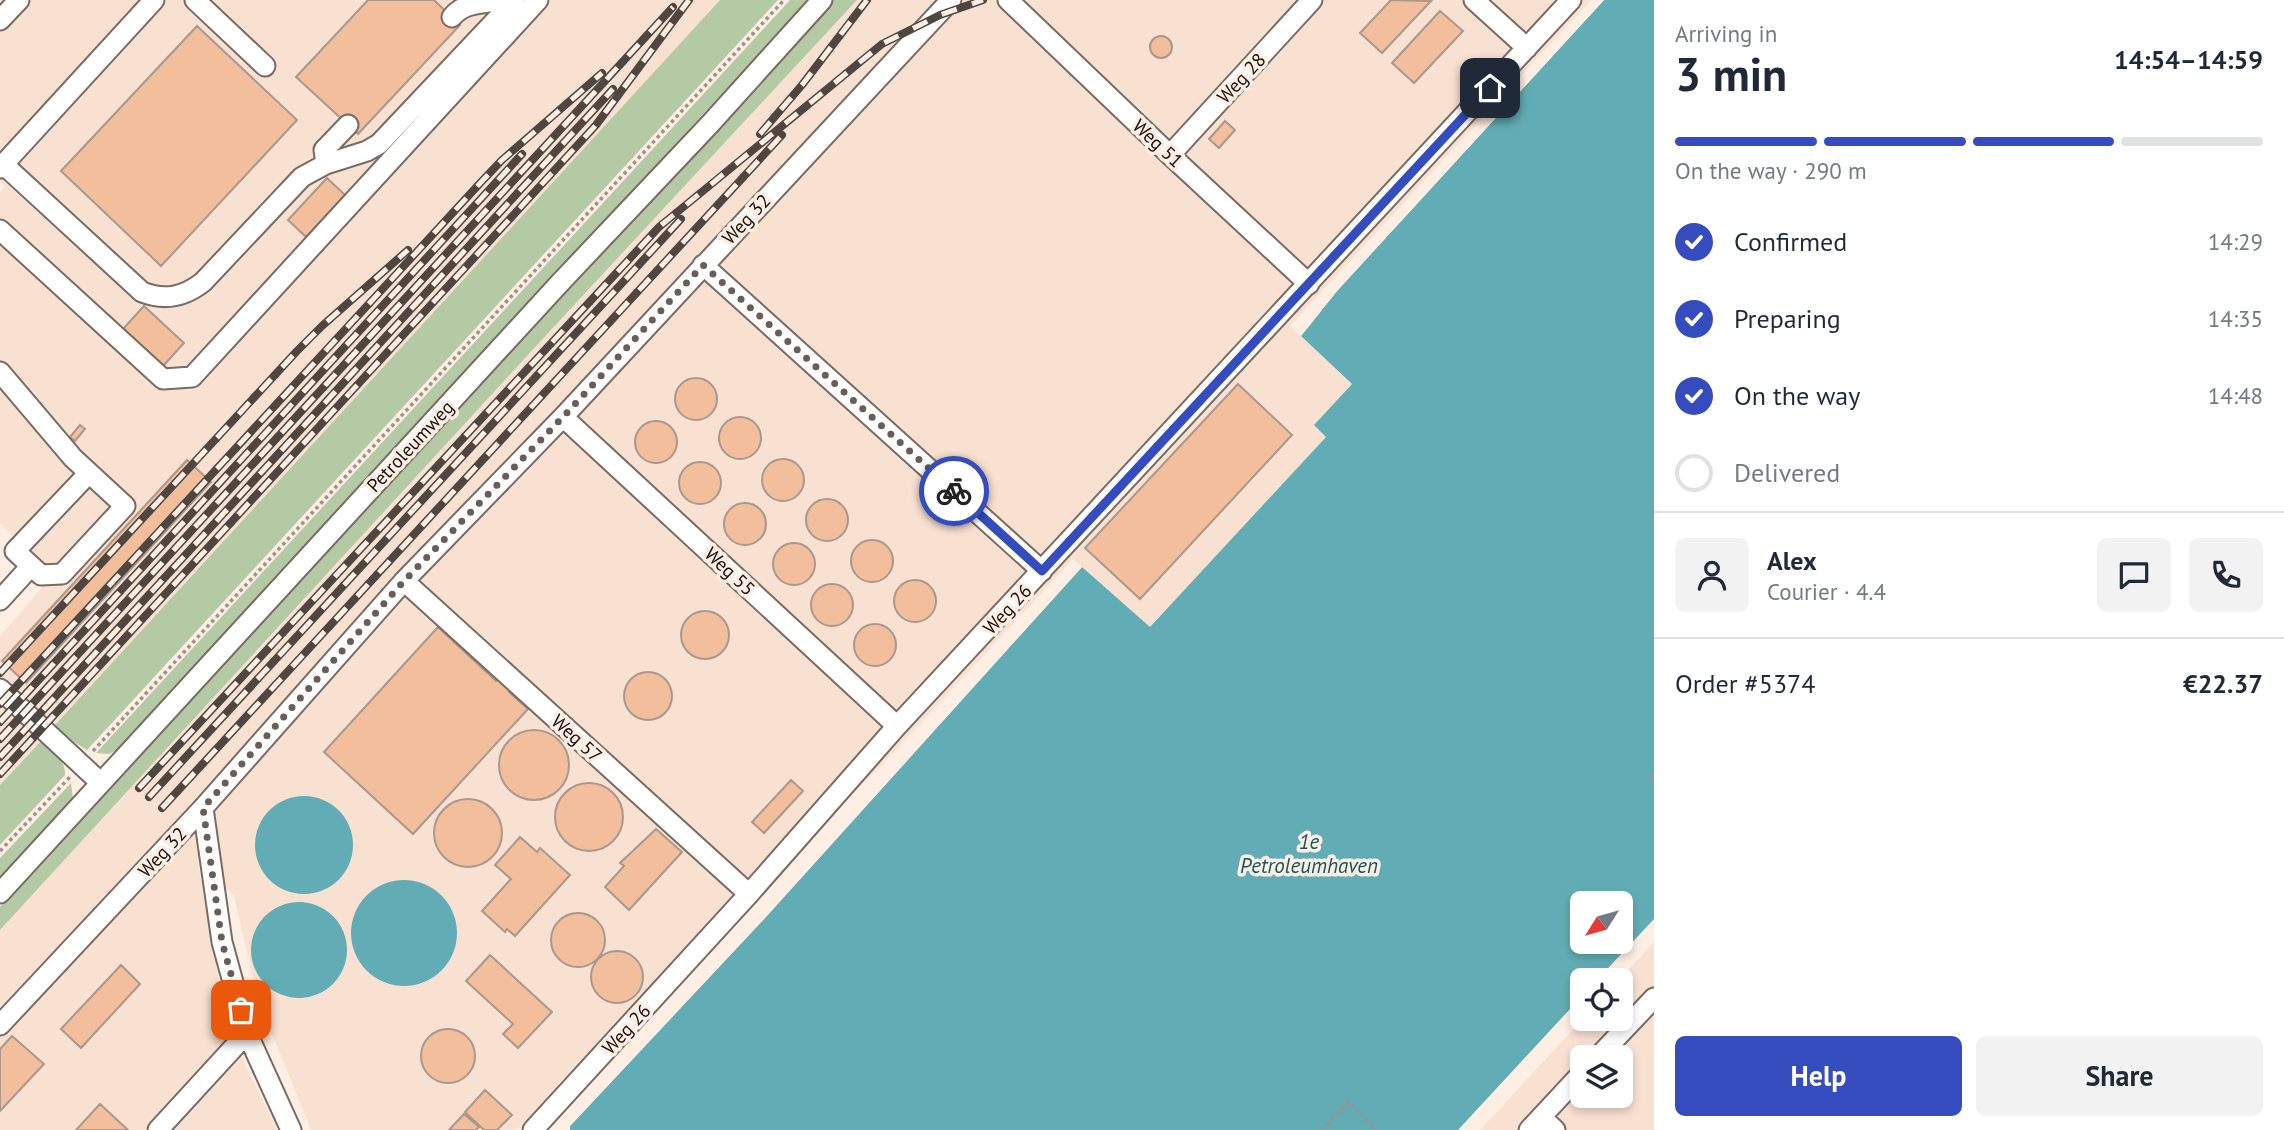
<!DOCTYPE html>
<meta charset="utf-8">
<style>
:root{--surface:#fff;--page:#f2f2f3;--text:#1f2937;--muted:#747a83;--line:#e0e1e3;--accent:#344cbe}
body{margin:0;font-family:"PT Sans",sans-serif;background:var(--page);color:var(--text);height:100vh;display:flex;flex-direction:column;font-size:26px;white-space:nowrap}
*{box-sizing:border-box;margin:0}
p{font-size:23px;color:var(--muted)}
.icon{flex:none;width:38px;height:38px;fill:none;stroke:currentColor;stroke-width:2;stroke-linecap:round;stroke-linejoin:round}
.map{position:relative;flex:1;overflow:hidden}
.panel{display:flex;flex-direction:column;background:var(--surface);width:630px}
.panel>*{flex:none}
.needle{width:46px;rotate:233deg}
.fabs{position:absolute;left:1570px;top:891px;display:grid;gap:14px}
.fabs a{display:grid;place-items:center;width:63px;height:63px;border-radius:10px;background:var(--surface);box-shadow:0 4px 10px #0003;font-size:35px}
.pin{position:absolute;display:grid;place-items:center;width:60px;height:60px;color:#fff;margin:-30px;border-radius:14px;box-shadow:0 4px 10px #0006}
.courier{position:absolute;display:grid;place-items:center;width:70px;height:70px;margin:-35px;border:5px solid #344cbe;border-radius:50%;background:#fff;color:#222;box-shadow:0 2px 9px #0007}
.head em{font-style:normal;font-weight:700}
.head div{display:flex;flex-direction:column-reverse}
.head{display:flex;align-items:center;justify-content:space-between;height:119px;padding:0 21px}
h1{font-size:46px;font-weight:700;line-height:52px}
.bar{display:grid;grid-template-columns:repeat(4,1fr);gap:10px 7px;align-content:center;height:84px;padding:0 21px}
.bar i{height:9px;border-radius:5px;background:var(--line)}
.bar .active{background:var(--accent)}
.bar p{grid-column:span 4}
.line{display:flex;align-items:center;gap:18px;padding:0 21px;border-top:2px solid var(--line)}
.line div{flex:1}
.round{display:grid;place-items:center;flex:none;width:74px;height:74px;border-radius:10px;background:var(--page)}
ol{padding:0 21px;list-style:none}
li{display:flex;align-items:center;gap:21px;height:77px}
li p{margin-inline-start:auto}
li .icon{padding:7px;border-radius:50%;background:var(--accent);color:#fff;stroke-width:4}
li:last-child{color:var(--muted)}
li i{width:38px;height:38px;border:4px solid var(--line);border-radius:50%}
.primary-button{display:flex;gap:14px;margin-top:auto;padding:14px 21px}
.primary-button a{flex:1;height:80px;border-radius:10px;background:var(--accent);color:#fff;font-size:28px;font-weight:700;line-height:80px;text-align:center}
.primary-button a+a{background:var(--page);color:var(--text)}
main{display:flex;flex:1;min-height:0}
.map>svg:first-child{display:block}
.built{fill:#f9e1d2;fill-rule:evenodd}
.green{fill:#b3caa5}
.water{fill:#62adb5;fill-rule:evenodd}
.pier{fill:#ffeee3}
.building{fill:#f2be9c;stroke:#a8988e;stroke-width:2}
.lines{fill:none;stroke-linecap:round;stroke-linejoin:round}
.minor-casing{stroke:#7a6b62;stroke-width:23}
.path{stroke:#9e928a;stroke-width:3.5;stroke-dasharray:3.5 3.5;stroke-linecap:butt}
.minor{stroke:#fff;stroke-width:19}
.rail-casing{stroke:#4e4640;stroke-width:8}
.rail{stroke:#ffeee3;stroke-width:5;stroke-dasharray:16;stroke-linecap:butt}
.done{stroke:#675e57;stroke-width:7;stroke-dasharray:0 12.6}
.route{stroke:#344cbe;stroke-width:9}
.labels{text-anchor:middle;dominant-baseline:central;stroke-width:7;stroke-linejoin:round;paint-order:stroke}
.street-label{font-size:19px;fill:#15100c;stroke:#ffeee3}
.water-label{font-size:21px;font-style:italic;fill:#15575d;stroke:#ffeee3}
</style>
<main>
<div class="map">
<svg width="1654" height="1130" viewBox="0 0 1654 1130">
<rect width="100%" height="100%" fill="#ffeee3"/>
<!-- built -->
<path class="built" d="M 0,0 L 720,0 L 0,785 L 0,636 L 47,582 L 47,568 L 0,523 L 0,193 L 4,186 L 0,182 Z
M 857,0 L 1591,0 L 1290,326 L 1352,384 L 1314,425 L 1326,437 L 1150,628 L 1073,559 L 879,768 L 561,1081 L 528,1122 L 515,1130 L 311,1130 L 258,999 L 234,896 L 197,858 L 227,1026 L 277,1130 L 0,1130 L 0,930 L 538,344 Z
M 1654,942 L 1654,1130 L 1480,1130 L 1583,1019 L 1620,1018 L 1619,980 ZM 1582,1057 L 1620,1057 L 1620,1096 L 1582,1096 Z"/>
<!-- green -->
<path class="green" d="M 720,0 L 778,0 L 87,750 L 74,742 L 55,725 Z
M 790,0 L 808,0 L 119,749 L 109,754 L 96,753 Z
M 833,0 L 857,0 L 538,344 L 0,930 L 0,907 Z
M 43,739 C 52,749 66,761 65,775 L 0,845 L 0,785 Z
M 71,783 L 73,799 L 0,878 L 0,858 Z"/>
<!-- water -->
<path class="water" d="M 1604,0 L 1654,0 L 1654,919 L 1597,980 L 1582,980 L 1582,996 L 1458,1130 L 570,1130 L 570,1126 L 765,918 L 1082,567 L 1150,627 L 1326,437 L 1314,425 L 1352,384 L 1301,336 L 1337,291 ZM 1582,903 L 1620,903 L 1620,942 L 1582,942 Z
M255 845a49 49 0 1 1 98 0a49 49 0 1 1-98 0Z
M351 933a53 53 0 1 1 106 0a53 53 0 1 1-106 0Z
M251 950a48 48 0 1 1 96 0a48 48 0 1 1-96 0Z"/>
<!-- pier -->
<path class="pier" d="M 1599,0 L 1604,0 L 1337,291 L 1301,336 L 1298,334 L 1334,289 Z
M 1080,565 L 1082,567 L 765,918 L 570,1126 L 570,1130 L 566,1130 L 567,1124 L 763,916 Z"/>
<!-- building -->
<path class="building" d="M 368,0 L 434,0 L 460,25 L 358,134 L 296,77 Z
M 1391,0 L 1431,1 L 1382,53 L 1360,33 Z
M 1440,11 L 1463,31 L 1414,83 L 1392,63 Z
M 197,26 L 297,120 L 161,266 L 61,171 Z
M1150 47a11 11 0 1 1 22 0a11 11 0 1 1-22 0Z
M 1225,121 L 1235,130 L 1219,148 L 1209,139 Z
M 327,178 L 345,195 L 306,237 L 288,220 Z
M 144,306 L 184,343 L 163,366 L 123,329 Z
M675 399a21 21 0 1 1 42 0a21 21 0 1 1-42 0Z
M 1238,384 L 1292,435 L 1140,599 L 1085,548 Z
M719 438a21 21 0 1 1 42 0a21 21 0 1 1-42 0Z
M635 442a21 21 0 1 1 42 0a21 21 0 1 1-42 0Z
M 80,425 L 85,429 L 75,441 L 70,437 Z
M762 480a21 21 0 1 1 42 0a21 21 0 1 1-42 0Z
M 187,460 L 211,482 L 26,683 L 2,661 Z
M679 483a21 21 0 1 1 42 0a21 21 0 1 1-42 0Z
M806 520a21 21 0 1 1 42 0a21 21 0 1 1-42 0Z
M724 524a21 21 0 1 1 42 0a21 21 0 1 1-42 0Z
M851 561a21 21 0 1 1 42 0a21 21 0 1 1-42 0Z
M773 564a21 21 0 1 1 42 0a21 21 0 1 1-42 0Z
M894 601a21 21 0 1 1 42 0a21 21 0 1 1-42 0Z
M811 605a21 21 0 1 1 42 0a21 21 0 1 1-42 0Z
M681 635a24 24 0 1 1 48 0a24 24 0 1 1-48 0Z
M854 645a21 21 0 1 1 42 0a21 21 0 1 1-42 0Z
M 438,627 L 496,681 L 499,677 L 512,689 L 509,692 L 528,709 L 413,834 L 324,752 Z
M624 696a24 24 0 1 1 48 0a24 24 0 1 1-48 0Z
M499 765a35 35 0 1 1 70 0a35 35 0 1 1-70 0Z
M 791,780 L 803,791 L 764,833 L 752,822 Z
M555 817a34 34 0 1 1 68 0a34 34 0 1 1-68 0Z
M434 833a34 34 0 1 1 68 0a34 34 0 1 1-68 0Z
M 656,829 L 682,852 L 629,910 L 605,887 L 624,866 L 620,863 Z
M 520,837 L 537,852 L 540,848 L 570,875 L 515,936 L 507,929 L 505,932 L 482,911 L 511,879 L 495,865 Z
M551 940a27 27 0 1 1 54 0a27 27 0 1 1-54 0Z
M591 977a26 26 0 1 1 52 0a26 26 0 1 1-52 0Z
M 490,955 L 552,1012 L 518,1048 L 503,1034 L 513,1024 L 466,981 Z
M 121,965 L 140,984 L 81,1048 L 61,1029 Z
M421 1056a27 27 0 1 1 54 0a27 27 0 1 1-54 0Z
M 12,1036 L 44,1064 L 0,1111 L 0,1049 Z
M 485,1090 L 512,1115 L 497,1130 L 484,1130 L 465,1112 Z
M 100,1104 L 128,1130 L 76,1130 Z
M 464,1114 L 479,1127 L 476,1130 L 449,1130 Z"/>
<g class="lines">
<!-- minor casing -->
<g class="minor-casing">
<path id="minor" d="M 195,0 L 265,66
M 1008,0 L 1170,155 L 1309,284
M 1474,0 L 1527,48
M 452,17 C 463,3 479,4 495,1 L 505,10
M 0,20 L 19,0
M 1170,155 L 1312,0
M 3,164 L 142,292 C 165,301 184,297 203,282 L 302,177 L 326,164 L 367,151 L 379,144 L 515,0
M 326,164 L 324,150 L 348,125
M 0,168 L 154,0
M 0,230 L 163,379 L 192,377 L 538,0
M 703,265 L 1042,571
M 0,372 L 73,458 L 125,506 L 62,574 L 41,575 L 15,551 L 89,473
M 563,417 L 897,726
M 404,581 L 749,894
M 0,600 L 31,566
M 0,689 L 101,783
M 203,808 L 222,942 L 247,1033 L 291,1130
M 0,893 L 558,285 L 710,124 L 822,0
M 0,1025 L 203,808 L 404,581 L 563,417 L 951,0
M 1598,1057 L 1654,998
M 1541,1117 L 1555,1130
M 158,1130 L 247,1033
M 533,1130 L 749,894 L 897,726 L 1571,0
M 1529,1130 L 1582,1073"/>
</g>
<!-- path -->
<path class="path" d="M 93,751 L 784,0
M 1650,779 L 1654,775
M 0,851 L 70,777
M 1322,1130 L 1349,1102 L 1376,1130"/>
<!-- minor -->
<use href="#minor" class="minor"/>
<!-- rail casing -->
<g class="rail-casing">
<path id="rail" d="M 760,134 L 802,85 L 867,0
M 0,673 L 297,351 L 322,326 L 408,250
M 0,704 L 483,180 L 502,160 L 602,73
M 0,722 L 522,154
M 0,739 L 673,7
M 0,757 L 613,89
M 0,774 L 596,125 L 689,0
M 139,788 L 659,227 L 882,44 L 940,15 L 983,0
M 149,797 L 681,219
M 162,808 L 782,135"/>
</g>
<!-- rail -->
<use href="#rail" class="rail"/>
</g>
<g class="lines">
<!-- done -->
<path class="done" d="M 241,1010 L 222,942 L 203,808 L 404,581 L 563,417 L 703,265 L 954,491"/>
<!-- route -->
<path class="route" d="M 954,491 L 1042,571 L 1490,88"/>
</g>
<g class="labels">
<!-- street labels -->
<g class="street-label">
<text transform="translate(1241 78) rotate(-47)">Weg 28</text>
<text transform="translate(1158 143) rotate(43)">Weg 51</text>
<text transform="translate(746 219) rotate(-47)">Weg 32</text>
<text transform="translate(410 446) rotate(-47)">Petroleumweg</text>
<text transform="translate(730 571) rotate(43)">Weg 55</text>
<text transform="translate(1007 609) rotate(-47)">Weg 26</text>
<text transform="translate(577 738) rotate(42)">Weg 57</text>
<text transform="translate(162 852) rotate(-47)">Weg 32</text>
<text transform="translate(626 1029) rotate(-47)">Weg 26</text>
</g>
<!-- water labels -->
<g class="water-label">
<text x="1309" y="841">1e<tspan x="1309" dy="24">Petroleumhaven</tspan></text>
</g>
</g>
</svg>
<div class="fabs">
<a><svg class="needle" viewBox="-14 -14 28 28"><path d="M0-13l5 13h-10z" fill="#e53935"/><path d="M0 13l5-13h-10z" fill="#747a83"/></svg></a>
<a><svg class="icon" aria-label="locate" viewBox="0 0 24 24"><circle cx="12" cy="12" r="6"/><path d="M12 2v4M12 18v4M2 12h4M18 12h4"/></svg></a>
<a><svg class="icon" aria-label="layers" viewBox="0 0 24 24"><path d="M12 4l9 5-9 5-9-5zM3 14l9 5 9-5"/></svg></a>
</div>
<div class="pin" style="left:241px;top:1010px;background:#ea580c"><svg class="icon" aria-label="bag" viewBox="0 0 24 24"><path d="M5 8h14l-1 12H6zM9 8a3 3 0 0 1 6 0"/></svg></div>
<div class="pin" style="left:1490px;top:88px;background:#1f2937"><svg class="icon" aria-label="home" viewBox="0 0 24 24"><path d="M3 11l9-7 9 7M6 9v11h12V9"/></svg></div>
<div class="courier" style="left:954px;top:491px"><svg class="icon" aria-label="bike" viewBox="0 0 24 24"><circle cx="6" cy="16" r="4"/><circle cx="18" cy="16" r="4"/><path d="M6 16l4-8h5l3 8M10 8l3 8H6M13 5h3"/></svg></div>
</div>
<section class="panel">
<div class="head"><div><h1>3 min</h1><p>Arriving in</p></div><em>14:54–14:59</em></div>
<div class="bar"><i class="active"></i><i class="active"></i><i class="active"></i><i></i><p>On the way · 290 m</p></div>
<ol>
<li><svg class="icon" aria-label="check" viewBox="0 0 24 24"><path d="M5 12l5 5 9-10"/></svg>Confirmed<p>14:29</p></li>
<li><svg class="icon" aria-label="check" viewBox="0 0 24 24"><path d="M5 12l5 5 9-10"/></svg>Preparing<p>14:35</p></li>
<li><svg class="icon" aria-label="check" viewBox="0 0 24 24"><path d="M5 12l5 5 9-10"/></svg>On the way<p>14:48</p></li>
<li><i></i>Delivered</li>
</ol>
<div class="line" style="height:126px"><a class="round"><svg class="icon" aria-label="person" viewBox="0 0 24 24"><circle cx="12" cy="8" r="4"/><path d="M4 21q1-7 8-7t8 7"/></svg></a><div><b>Alex</b><p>Courier · 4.4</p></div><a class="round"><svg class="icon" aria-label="chat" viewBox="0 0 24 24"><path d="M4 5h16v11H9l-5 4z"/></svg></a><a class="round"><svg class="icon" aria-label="phone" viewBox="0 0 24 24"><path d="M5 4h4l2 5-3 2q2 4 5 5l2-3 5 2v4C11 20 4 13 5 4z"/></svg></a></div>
<div class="line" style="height:91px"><div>Order #5374</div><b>€22.37</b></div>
<div class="primary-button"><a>Help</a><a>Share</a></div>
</section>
</main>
